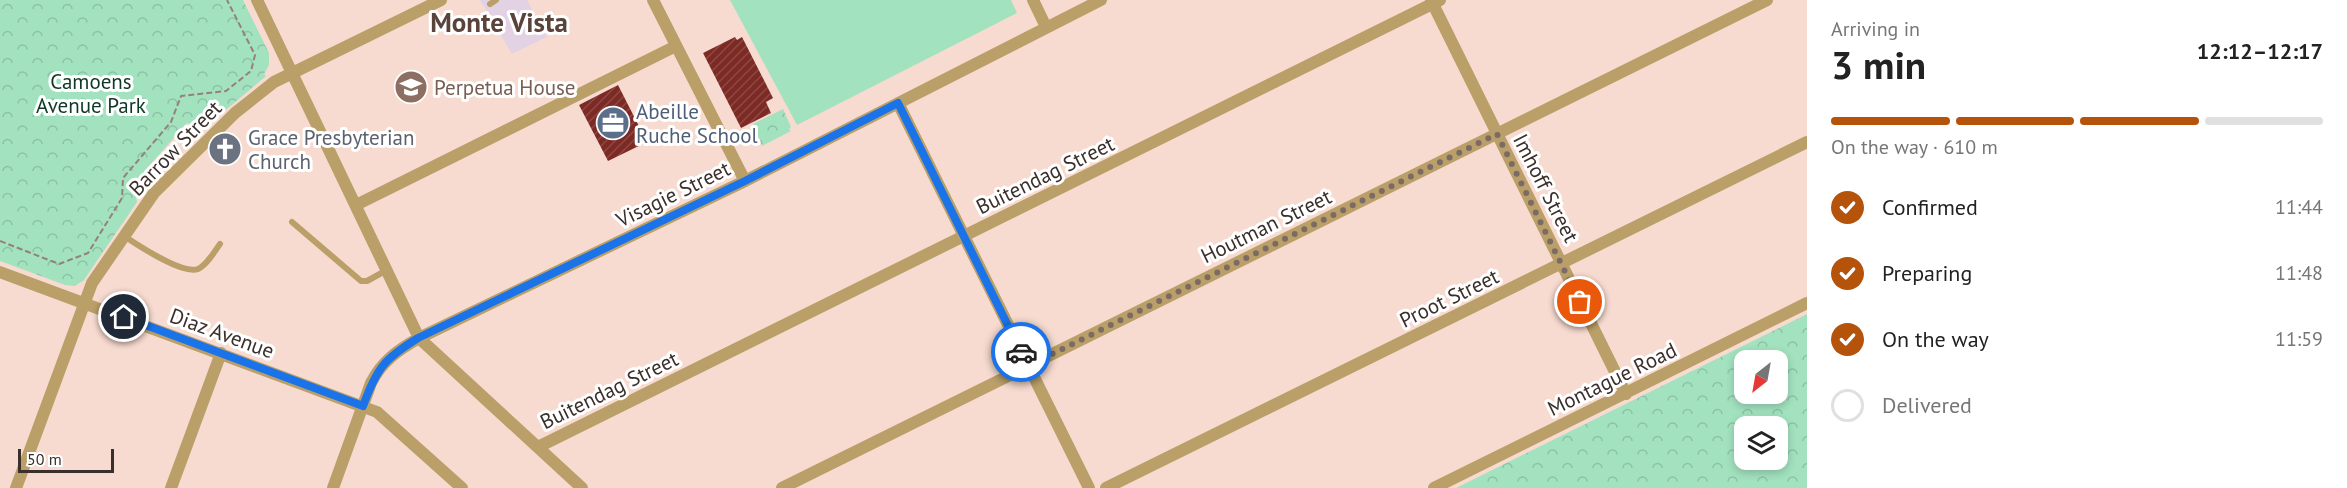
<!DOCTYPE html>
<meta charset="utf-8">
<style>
:root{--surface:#fff;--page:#f2f2f2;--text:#222;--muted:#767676;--line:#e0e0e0;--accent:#b45309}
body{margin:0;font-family:"PT Sans",sans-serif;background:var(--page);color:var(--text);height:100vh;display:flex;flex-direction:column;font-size:22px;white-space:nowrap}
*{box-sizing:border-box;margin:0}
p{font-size:20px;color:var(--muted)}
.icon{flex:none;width:33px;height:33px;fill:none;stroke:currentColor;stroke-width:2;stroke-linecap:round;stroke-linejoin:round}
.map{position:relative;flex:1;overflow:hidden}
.drawer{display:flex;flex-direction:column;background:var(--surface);width:540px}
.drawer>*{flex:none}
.needle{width:39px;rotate:211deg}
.buttons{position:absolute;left:1734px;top:350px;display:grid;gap:12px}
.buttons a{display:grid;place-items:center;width:54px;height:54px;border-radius:12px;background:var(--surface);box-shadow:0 3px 9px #0003;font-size:30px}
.scale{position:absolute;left:18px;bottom:15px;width:96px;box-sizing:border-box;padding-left:6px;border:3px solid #3a2f2b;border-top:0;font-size:16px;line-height:21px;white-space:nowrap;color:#3a2f2b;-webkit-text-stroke:4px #fff;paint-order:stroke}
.pin{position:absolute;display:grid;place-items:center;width:51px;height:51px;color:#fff;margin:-26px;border:3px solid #fff;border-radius:50%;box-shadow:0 2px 6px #0007}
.courier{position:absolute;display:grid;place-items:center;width:60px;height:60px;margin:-30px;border:4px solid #1a73e8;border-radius:50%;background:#fff;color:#222;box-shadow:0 2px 8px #0007}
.summary em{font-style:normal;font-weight:800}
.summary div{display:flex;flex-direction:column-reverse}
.summary{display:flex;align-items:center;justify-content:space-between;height:102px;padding:0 24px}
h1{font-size:39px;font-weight:800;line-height:45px}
.bar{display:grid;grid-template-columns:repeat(4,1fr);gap:9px 6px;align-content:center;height:72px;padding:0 24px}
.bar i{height:8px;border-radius:4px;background:var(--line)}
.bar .selected{background:var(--accent)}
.bar p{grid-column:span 4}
ol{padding:0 24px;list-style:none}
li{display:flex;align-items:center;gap:18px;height:66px}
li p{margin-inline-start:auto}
li .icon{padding:6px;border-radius:50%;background:var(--accent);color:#fff;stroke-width:4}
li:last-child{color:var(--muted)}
li i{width:33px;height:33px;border:3px solid var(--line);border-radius:50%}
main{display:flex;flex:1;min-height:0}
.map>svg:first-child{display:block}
.education{fill:#e3d2e3}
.park{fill:url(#park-crowns);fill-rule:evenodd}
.pitch{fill:#a2e2bf}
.building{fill:url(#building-hatch)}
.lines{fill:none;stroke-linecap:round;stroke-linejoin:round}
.path{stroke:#95817a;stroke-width:2;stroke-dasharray:6 3;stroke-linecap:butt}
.service{stroke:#ba9f68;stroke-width:6}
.minor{stroke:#ba9f68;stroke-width:12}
.done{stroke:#7c6b65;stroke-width:6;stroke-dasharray:0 10.8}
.route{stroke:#1a73e8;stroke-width:8}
.labels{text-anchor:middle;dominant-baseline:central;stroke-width:6;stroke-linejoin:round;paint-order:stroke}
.park-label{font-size:21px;fill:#0e3926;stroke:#fff}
.education-label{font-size:21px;fill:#785e54;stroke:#fff;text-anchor:start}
.service-label{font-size:21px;fill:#4e5e75;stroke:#fff;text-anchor:start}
.worship-label{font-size:21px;fill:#5b616d;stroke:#fff;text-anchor:start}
.street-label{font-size:21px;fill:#3a2f2b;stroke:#fff}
.district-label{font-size:27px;font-weight:bold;fill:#5a433a;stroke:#fff}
</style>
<main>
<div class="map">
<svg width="1807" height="488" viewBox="0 0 1807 488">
<defs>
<pattern id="park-crowns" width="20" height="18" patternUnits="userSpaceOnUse" patternTransform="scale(1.5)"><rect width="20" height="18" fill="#a2e2bf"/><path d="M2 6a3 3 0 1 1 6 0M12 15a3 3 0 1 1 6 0" fill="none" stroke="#8cc2a4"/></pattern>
<pattern id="building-hatch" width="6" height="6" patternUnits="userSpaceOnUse" patternTransform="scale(1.5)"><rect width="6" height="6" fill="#7d2a25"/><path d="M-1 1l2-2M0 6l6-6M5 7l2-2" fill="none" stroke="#8b4844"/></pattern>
</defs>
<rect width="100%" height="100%" fill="#f8dbd0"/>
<!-- education -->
<path class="education" d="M 480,0 L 527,0 L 547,37 L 512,54 Z"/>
<!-- park -->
<path class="park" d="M 0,0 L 243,0 L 269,53 L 269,65 L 264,74 L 266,76 L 202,130 L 187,123 L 134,183 L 137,202 L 84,280 L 75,286 L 65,285 L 0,261 Z
M 783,109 L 791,127 L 789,129 L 791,131 L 762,146 L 753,124 Z
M 1807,314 L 1807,488 L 1456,488 ZM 1744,360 L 1778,360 L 1778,393 L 1744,393 ZM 1744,426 L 1778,426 L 1778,459 L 1744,459 Z"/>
<!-- pitch -->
<path class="pitch" d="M 730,0 L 1011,0 L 1017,13 L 797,125 Z"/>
<!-- building -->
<path class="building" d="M 735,37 L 737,40 L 742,37 L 773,98 L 766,102 L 771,113 L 741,128 L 703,53 Z
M 618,85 L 647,142 L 608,161 L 579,105 Z"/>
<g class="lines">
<!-- path -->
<path class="path" d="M 0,241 L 59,264 L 88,253 L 122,198 L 123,178 L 171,122 L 181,96 L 226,91 L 251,71 L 255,55 L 227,0"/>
<!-- service -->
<path class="service" d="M 490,4 L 496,0
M 292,222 L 361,281 L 367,281 L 387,270
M 124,236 C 138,245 182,275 198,269 C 207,265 214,252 220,244"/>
<!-- minor -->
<path class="minor" d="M 257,0 L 419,338 L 582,488
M 653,0 L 745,181
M 1033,0 L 1046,27
M 1431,0 L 1626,394
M 898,103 L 1089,488
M 356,205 L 676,46
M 0,272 L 377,412 L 462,488
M 538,447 L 1440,0
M 16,488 L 92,283 L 154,193 L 235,113 L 274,82 L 441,0
M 171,488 L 221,353
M 333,488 L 371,383 C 382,361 398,350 419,338 L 745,181 L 1101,0
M 782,488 L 1767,0
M 1106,488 L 1807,142
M 1434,488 L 1807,303"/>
</g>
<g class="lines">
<!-- done -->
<path class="done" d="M 1021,352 L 1028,366 L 1497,134 L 1580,302"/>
<!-- route -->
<path class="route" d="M 124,317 L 363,406 C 377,368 384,359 418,338 L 745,181 L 898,103 L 1021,352"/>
</g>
<!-- icons -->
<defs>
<g id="school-disc" transform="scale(1.725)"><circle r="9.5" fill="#8d6e63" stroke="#fff"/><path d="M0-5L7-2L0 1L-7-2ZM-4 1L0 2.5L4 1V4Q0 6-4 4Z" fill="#fff"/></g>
<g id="office-disc" transform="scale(1.725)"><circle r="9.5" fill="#5c6f8a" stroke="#fff"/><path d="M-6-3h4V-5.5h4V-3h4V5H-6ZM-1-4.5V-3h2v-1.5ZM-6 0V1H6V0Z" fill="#fff"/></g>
<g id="church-disc" transform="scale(1.725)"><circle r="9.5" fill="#6b7280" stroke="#fff"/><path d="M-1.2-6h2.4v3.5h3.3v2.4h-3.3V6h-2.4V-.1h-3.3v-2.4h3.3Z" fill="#fff"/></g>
</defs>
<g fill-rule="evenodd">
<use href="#school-disc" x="411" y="87"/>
<use href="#office-disc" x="613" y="123"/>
<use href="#church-disc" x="225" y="149"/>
</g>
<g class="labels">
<!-- park labels -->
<g class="park-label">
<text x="91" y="81">Camoens<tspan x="91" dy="24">Avenue Park</tspan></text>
</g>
<!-- education labels -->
<g class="education-label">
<text x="434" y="87">Perpetua House</text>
</g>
<!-- service labels -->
<g class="service-label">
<text x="636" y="111">Abeille<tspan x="636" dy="24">Ruche School</tspan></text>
</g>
<!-- worship labels -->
<g class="worship-label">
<text x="248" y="137">Grace Presbyterian<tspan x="248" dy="24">Church</tspan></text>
</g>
<!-- street labels -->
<g class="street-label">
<text transform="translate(175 148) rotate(-46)">Barrow Street</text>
<text transform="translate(1045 175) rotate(-26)">Buitendag Street</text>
<text transform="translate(1546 188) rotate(63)">Imhoff Street</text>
<text transform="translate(673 194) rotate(-26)">Visagie Street</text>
<text transform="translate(1266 226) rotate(-26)">Houtman Street</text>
<text transform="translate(1449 298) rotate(-26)">Proot Street</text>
<text transform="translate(222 333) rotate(20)">Diaz Avenue</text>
<text transform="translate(1612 379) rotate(-26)">Montague Road</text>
<text transform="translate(609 390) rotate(-26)">Buitendag Street</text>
</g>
<!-- district labels -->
<g class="district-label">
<text x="499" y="22">Monte Vista</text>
</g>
</g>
</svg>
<div class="buttons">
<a><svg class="needle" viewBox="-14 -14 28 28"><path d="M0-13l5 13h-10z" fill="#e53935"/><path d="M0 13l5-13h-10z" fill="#767676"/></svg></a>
<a><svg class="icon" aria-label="layers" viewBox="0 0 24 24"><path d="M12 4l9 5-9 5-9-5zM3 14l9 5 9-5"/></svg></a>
</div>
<div class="scale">50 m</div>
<div class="pin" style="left:1580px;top:302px;background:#ea580c"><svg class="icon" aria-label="bag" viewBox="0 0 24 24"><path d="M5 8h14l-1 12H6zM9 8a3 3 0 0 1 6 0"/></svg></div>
<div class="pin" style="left:124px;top:317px;background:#1f2937"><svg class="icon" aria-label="home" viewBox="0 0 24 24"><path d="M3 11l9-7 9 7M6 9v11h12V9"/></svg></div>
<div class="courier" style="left:1021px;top:352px"><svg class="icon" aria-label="car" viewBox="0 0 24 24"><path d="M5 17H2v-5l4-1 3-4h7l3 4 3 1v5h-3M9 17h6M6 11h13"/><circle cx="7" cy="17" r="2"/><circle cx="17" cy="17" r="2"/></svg></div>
</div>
<section class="drawer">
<div class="summary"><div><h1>3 min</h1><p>Arriving in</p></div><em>12:12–12:17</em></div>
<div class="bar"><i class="selected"></i><i class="selected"></i><i class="selected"></i><i></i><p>On the way · 610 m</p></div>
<ol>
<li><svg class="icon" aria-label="check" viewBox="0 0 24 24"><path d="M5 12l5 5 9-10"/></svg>Confirmed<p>11:44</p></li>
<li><svg class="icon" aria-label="check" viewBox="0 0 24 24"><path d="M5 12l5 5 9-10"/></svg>Preparing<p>11:48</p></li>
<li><svg class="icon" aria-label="check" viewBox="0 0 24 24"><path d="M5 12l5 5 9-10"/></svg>On the way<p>11:59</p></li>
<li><i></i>Delivered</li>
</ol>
</section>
</main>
